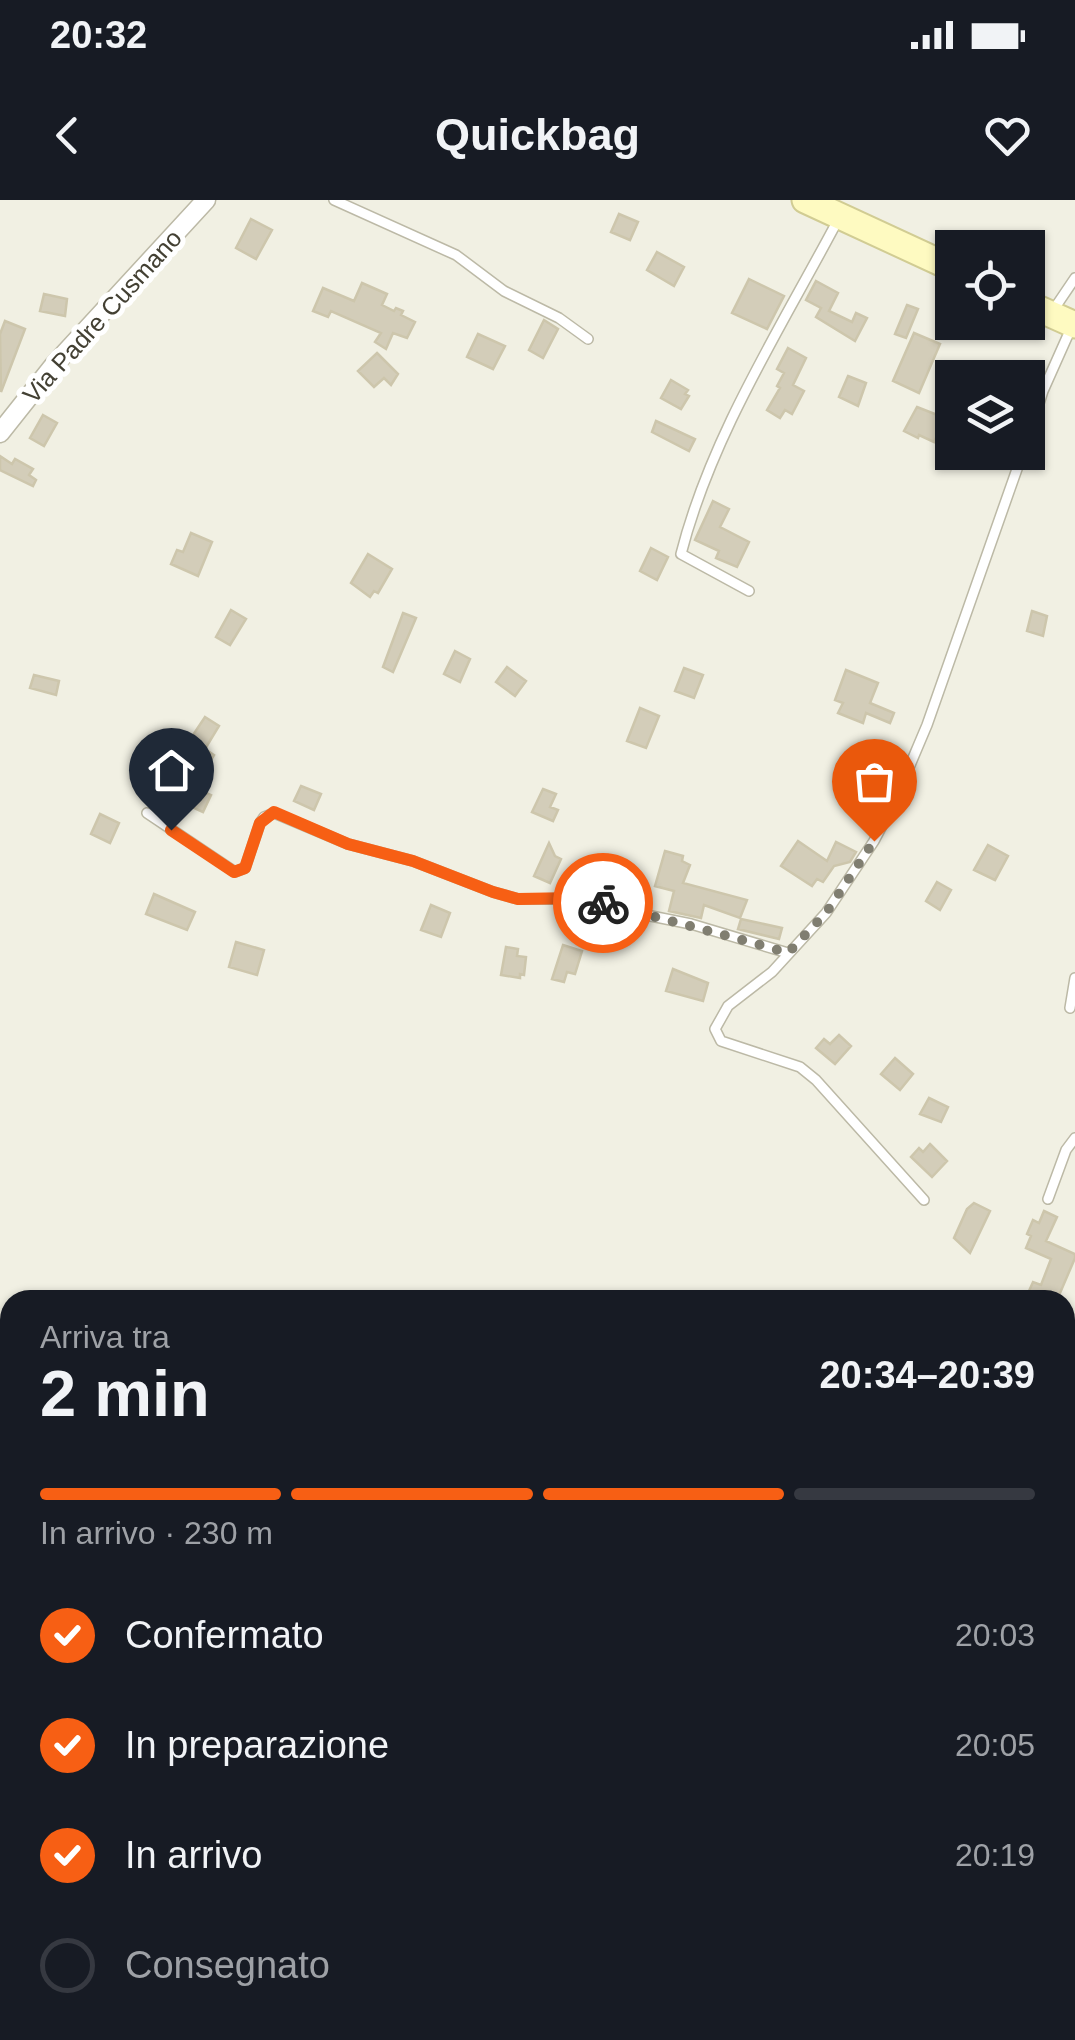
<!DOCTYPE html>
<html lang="it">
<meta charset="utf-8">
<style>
:root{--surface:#171b24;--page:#242831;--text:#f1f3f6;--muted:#9ea1a6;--line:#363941;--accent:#f75f14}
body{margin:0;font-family:Helvetica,sans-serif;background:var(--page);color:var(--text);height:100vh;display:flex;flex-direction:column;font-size:38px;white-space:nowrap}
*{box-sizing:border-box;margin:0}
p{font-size:32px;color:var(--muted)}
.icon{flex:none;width:55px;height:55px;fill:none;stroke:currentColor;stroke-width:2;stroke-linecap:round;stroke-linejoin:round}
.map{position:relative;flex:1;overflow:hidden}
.details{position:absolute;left:0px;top:1090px;width:1075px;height:750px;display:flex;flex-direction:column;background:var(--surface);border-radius:30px 30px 0 0;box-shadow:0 2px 8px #0004}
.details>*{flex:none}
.tools{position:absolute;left:935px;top:30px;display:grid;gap:20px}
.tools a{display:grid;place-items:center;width:110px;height:110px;border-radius:0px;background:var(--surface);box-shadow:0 2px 8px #0004;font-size:50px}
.pin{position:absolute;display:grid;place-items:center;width:85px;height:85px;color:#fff;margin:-102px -42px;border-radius:50% 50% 50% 0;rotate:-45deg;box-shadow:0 0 10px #0007}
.pin .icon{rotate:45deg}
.courier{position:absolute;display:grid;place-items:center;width:100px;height:100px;margin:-50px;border:8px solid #f75f14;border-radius:50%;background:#fff;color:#222;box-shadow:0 2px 12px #0007}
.overview em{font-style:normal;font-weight:700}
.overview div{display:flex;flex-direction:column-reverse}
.overview{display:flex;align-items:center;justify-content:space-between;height:170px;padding:0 40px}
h1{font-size:65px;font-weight:700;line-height:75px}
.bar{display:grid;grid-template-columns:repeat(4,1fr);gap:15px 10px;align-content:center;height:120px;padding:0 40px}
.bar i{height:12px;border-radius:8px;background:var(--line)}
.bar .current{background:var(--accent)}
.bar p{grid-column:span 4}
ol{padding:0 40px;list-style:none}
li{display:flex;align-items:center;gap:30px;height:110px}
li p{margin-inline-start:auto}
li .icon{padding:10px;border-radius:50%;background:var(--accent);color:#fff;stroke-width:4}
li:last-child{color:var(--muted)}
li i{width:55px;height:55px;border:5px solid var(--line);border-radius:50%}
.status{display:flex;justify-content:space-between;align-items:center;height:70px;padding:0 50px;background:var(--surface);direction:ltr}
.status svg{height:28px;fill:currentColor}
header{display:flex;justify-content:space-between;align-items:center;height:130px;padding:0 40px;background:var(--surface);font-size:45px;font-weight:700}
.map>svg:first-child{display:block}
.building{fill:#d3cdb9;stroke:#cdc6ac;stroke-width:2.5}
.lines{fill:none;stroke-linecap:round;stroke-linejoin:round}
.lane-casing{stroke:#bcb9a6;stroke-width:12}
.street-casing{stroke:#bcb9a6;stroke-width:21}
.secondary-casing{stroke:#d1cc93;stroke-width:29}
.lane{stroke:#fff;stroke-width:9}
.street{stroke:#fff;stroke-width:18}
.secondary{stroke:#fefac1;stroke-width:25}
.done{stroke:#807e71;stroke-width:10;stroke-dasharray:0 18}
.route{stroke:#f75f14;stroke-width:12}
.labels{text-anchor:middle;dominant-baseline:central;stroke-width:10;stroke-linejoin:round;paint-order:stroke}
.street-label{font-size:25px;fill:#434033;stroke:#fff}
</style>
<div class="status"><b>20:32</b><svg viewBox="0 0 49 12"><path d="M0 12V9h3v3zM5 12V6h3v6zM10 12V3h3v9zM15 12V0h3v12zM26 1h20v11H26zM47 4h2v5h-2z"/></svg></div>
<header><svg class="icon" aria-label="back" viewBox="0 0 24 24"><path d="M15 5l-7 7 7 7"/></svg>Quickbag<svg class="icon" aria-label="heart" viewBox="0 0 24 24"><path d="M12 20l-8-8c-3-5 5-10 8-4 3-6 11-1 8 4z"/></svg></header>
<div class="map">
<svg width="1075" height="1840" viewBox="0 0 1075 1840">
<rect width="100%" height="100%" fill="#f1f0e3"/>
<!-- building -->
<path class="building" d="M 619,14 L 638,22 L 630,40 L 611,32 Z
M 251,19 L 272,30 L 256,59 L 236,48 Z
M 657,52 L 684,67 L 674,86 L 647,70 Z
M 749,79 L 784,96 L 767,129 L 732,113 Z
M 816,81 L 838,93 L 829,111 L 852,122 L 856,113 L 867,118 L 855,141 L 816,117 L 821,108 L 806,100 Z
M 362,83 L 387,94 L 382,105 L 394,111 L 396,108 L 403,111 L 401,115 L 415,122 L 407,138 L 393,133 L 386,149 L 375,142 L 381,133 L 331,111 L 328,117 L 313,111 L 323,88 L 354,101 Z
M 44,94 L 67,99 L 65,116 L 40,111 Z
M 907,105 L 918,109 L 906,138 L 895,134 Z
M 544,120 L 558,129 L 543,158 L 529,150 Z
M 5,121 L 25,129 L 1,192 L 0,134 Z
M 914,133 L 940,144 L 919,193 L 893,181 Z
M 478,134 L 505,146 L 493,169 L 467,157 Z
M 788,148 L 806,158 L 793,185 L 804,191 L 792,214 L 785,210 L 780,218 L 767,210 L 780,188 L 777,186 L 784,173 L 777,169 Z
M 377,153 L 398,174 L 391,185 L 384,178 L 374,187 L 358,171 Z
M 848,176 L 866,183 L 858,206 L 839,197 Z
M 671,180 L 688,190 L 685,194 L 689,196 L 681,209 L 661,198 Z
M 917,207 L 945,218 L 934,242 L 919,235 L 918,238 L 904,231 Z
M 43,215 L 57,223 L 44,246 L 30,238 Z
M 656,221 L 695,239 L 689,251 L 652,232 Z
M 0,256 L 12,264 L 15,259 L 33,269 L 29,275 L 36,280 L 33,286 L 0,270 Z
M 713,301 L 729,309 L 720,327 L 749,342 L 737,367 L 716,358 L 719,351 L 695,340 Z
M 191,333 L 212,342 L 198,376 L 171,364 L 177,350 L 183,352 Z
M 651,348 L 668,357 L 657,380 L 640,371 Z
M 368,354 L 392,369 L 378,393 L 374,391 L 370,397 L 351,383 Z
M 231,410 L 246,419 L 230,445 L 216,437 Z
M 1032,411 L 1047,416 L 1043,436 L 1027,431 Z
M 403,413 L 416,418 L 393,472 L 383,467 Z
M 455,451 L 470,459 L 460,482 L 444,474 Z
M 507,467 L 526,481 L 515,496 L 496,482 Z
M 684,468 L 703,475 L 694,498 L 675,491 Z
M 846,470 L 878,483 L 870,503 L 894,513 L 890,523 L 866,513 L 863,523 L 838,513 L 843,503 L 835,500 Z
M 34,475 L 59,481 L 56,495 L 30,488 Z
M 640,508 L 659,516 L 646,548 L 627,541 Z
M 205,517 L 219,526 L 205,549 L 214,555 L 206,568 L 181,553 Z
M 159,534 L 181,546 L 167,572 L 144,560 Z
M 191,586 L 211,595 L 203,612 L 183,603 Z
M 301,586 L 321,594 L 314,610 L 294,601 Z
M 543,589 L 556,594 L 550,607 L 558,610 L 553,621 L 532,612 Z
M 100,614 L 119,623 L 110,643 L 91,634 Z
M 798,641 L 827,661 L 836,642 L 856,652 L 850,662 L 834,666 L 823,682 L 817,679 L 812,686 L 781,666 Z
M 549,643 L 555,656 L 561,659 L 550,683 L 534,676 Z
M 988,645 L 1008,656 L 995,680 L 974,670 Z
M 665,651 L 683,656 L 682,661 L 690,665 L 683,683 L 747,700 L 740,718 L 704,705 L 701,718 L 669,711 L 674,691 L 655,686 Z
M 937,682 L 951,690 L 940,710 L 926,701 Z
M 154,694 L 195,712 L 187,730 L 146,714 Z
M 431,705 L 450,713 L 441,737 L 421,730 Z
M 741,719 L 782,728 L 779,739 L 738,729 Z
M 236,742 L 264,750 L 257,775 L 229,767 Z
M 563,745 L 582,751 L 575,774 L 567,772 L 564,782 L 552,779 Z
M 506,747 L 518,749 L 517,756 L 526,757 L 524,775 L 520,774 L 520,778 L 501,775 Z
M 673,769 L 708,783 L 703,801 L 666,791 Z
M 839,835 L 851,846 L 835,864 L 816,848 L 824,839 L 830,844 Z
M 895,858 L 913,874 L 900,890 L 881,874 Z
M 929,898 L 948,907 L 941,922 L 920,914 Z
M 930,944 L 947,961 L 932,977 L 911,957 L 919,948 L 923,952 Z
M 974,1003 L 990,1011 L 970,1053 L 954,1038 L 967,1009 Z
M 1044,1011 L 1057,1017 L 1046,1041 L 1075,1054 L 1075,1058 L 1057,1100 L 1025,1100 L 1033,1082 L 1041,1085 L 1051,1059 L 1026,1048 L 1031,1036 L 1027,1034 L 1033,1020 L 1039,1023 Z"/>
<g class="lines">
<!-- lane casing -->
<g class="lane-casing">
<path id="lane" d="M 334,0 L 456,55 L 504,91 L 559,118 L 588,139
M 1052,112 L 1075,78
M 1028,238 L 1043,191 L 1072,126
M 749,391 L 681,354 C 711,236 782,126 839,18
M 147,613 L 235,672 L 245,668 L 260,623 L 264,617 L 274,613 L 348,644 L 413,661 L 493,692 L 518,699 L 575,699 L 607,703 L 631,712 L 691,724 L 788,753
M 1070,808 L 1075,778
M 1048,999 L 1066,950 L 1075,938
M 924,1000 L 816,880 L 800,867 L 721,841 L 715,829 L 728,806 L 772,772 L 826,713 L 874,641 L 894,603 L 927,525 L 1023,252"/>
</g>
<!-- street casing -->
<g class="street-casing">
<path id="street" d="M 0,233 L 54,165 L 206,0
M 0,1725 L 10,1740
M 71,1830 L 78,1840"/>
</g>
<!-- secondary casing -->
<g class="secondary-casing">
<path id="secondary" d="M 805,0 L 952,68
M 1028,104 L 1075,125"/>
</g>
<!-- lane -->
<use href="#lane" class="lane"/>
<!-- street -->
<use href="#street" class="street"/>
<!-- secondary -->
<use href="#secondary" class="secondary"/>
</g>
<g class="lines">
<!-- done -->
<path class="done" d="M 603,703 C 665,720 727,735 788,753 L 826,713 L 874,641"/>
<!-- route -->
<path class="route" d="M 171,630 L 234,672 L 245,668 L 260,623 L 274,612 L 348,644 L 413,661 L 493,692 L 518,699 L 575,698 L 603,703"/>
</g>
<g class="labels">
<!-- street labels -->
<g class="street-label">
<text transform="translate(102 116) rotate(-48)">Via Padre Cusmano</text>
</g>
</g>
</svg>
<div class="tools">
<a><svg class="icon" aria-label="locate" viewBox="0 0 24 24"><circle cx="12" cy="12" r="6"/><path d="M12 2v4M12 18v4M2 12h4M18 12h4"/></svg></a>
<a><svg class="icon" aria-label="layers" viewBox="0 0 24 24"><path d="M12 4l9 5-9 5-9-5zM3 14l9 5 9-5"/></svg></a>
</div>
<div class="pin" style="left:874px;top:641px;background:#ea580c"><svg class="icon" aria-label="bag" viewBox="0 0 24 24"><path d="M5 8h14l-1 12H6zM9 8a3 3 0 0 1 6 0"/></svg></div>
<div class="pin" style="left:171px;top:630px;background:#1f2937"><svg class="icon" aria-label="home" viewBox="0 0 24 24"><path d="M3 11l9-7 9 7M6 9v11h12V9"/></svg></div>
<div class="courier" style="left:603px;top:703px"><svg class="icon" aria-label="bike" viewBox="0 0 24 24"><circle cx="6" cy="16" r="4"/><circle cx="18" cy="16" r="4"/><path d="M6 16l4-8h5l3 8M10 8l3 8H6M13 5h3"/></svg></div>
<section class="details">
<div class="overview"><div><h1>2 min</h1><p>Arriva tra</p></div><em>20:34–20:39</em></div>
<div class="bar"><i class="current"></i><i class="current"></i><i class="current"></i><i></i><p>In arrivo · 230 m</p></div>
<ol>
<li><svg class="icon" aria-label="check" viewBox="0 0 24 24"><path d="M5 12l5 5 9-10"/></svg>Confermato<p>20:03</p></li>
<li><svg class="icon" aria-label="check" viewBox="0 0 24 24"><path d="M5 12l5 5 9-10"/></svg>In preparazione<p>20:05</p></li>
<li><svg class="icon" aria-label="check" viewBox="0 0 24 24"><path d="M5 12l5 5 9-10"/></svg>In arrivo<p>20:19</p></li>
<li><i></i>Consegnato</li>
</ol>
</section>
</div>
